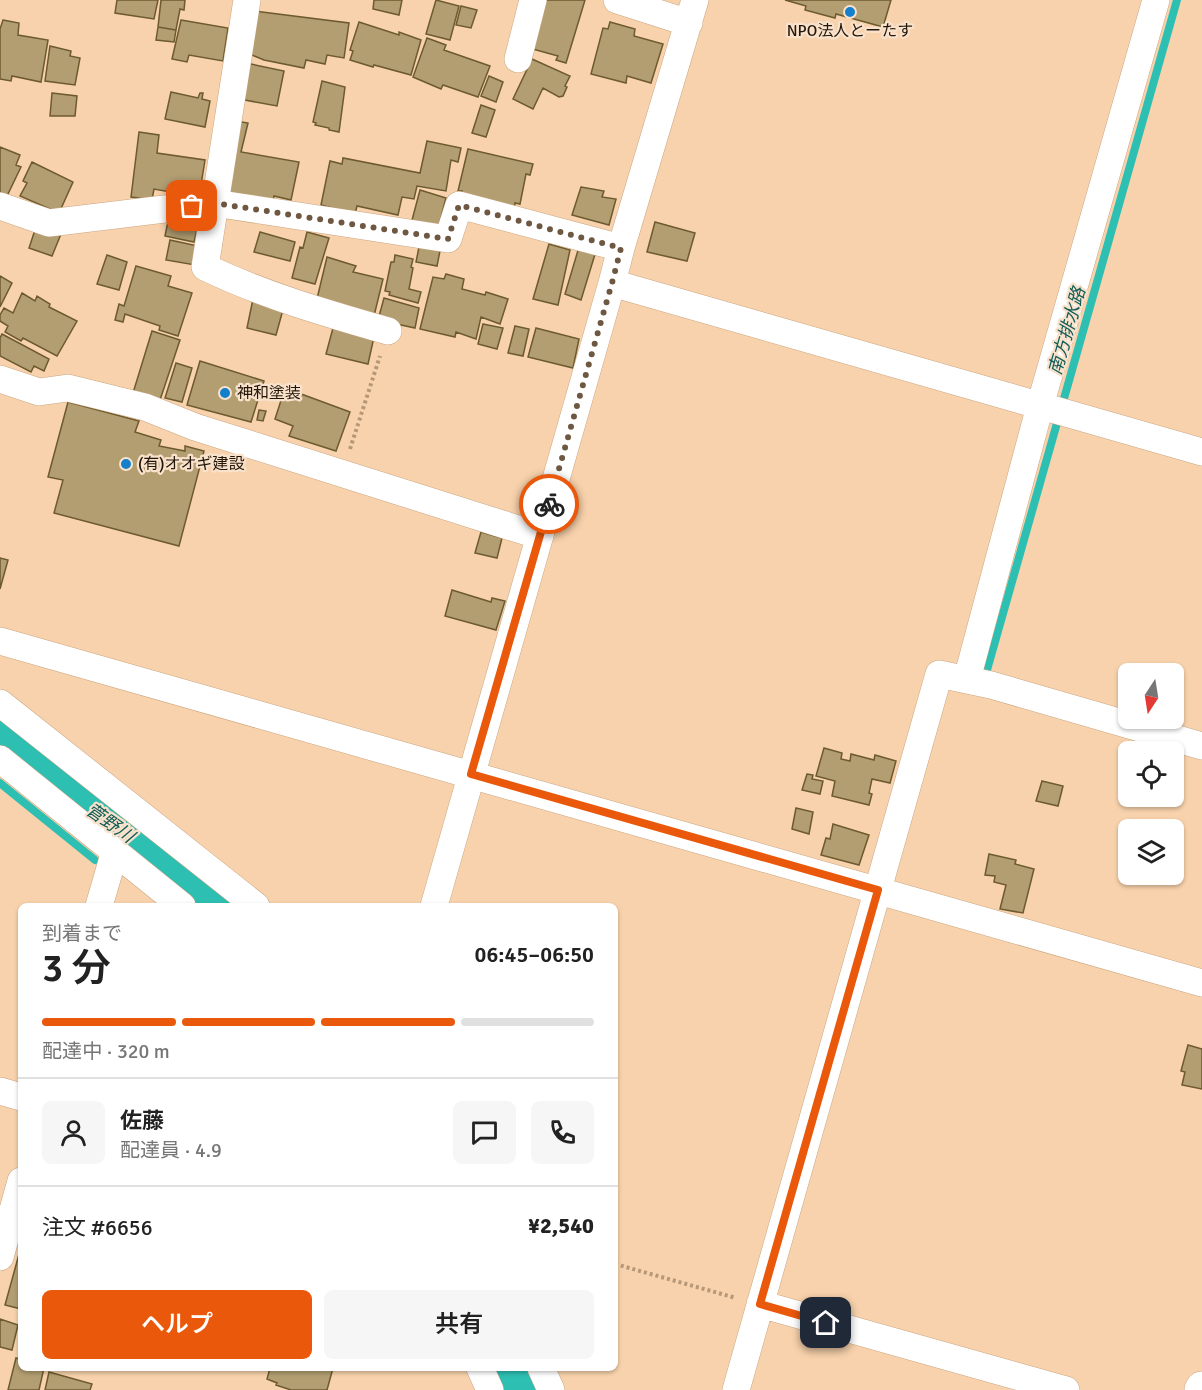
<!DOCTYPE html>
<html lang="ja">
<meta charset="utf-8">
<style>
:root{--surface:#fff;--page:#f6f6f6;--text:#222;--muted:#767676;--line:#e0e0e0;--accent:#ea580c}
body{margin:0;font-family:Signika,"Noto Sans JP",sans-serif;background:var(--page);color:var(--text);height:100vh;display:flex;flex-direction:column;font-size:22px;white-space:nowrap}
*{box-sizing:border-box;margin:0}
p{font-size:20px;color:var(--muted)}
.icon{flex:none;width:33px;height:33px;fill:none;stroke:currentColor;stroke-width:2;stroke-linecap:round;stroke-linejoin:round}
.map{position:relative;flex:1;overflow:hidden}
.panel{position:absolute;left:18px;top:903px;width:600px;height:468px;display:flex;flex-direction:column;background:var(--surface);border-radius:9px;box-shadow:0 2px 4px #0004}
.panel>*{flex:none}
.needle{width:39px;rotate:192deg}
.controls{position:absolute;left:1118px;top:663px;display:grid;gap:12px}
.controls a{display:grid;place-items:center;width:66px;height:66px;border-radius:9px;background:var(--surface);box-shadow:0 2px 4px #0004;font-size:30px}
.pin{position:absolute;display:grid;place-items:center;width:51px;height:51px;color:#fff;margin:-26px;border-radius:12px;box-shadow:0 3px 9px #0006}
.courier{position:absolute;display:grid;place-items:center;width:60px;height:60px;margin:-30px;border:4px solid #ea580c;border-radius:50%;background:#fff;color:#222;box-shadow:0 2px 8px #0007}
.overview em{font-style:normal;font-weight:600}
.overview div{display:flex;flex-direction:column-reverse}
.overview{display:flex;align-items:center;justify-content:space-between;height:102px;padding:0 24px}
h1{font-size:39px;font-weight:600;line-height:45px}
.bar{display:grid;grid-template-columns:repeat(4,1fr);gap:9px 6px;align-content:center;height:72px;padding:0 24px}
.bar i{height:8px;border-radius:4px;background:var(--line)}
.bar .current{background:var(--accent)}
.bar p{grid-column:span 4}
.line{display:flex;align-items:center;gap:15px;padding:0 24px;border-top:2px solid var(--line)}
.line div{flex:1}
.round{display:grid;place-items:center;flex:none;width:63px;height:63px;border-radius:9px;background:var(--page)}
.button{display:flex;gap:12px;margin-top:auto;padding:12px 24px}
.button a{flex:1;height:69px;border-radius:9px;background:var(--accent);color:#fff;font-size:24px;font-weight:600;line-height:69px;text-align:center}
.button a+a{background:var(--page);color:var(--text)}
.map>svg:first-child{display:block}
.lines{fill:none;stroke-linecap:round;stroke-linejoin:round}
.stream{stroke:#2ebfb3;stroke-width:8}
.river{stroke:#2ebfb3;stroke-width:45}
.building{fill:#b29e71;stroke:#6d5a2e;stroke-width:1.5}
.street-casing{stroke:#caa681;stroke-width:28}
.secondary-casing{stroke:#caa681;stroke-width:34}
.path{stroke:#b69879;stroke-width:4;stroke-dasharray:3 3;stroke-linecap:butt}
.street{stroke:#fff;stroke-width:27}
.secondary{stroke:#fff;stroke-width:33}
.done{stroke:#6e5841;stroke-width:6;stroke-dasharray:0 10.8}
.route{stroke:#ea580c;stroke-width:8}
.poi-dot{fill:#147fca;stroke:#f9e2cc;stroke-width:2}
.labels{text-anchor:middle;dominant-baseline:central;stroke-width:4.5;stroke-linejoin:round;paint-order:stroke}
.poi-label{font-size:16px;fill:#231608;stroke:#f9e2cc;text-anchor:start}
.water-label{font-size:18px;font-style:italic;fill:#105d57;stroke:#f9e2cc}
</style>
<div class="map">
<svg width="1202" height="1390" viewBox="0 0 1202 1390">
<rect width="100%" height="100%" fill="#f8d2ac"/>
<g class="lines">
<!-- stream -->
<path class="stream" d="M 987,670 L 1177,0
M 0,783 L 95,860"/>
<!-- river -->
<path class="river" d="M 0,737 L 16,750 L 67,796 L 93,809 L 224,906
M 512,1368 L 521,1390"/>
</g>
<!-- building -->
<path class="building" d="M 117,0 L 158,0 L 154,19 L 115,13 Z
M 161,0 L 185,0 L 184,10 L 180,9 L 176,30 L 158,27 Z
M 374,0 L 402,0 L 399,15 L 373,9 Z
M 436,0 L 459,6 L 450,40 L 426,34 Z
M 545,0 L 585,0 L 566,63 L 556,60 L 558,56 L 529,48 Z
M 785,0 L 891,0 L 883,27 L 836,14 L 835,18 L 805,10 L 806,6 Z
M 461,6 L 477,10 L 471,28 L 456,25 Z
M 254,11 L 349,23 L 344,58 L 327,55 L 325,64 L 306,60 L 304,68 L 264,60 L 247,53 Z
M 3,20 L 19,23 L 18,35 L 48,40 L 41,82 L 12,76 L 11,81 L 0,79 L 0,29 Z
M 181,20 L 228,28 L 223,61 L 189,55 L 187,62 L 172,59 Z
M 359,22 L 399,35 L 399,32 L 421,40 L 411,75 L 374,65 L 373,67 L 350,60 L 353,51 L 350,50 Z
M 610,22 L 635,29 L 634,36 L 663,44 L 651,83 L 627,76 L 626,83 L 591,74 L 603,28 L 608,29 Z
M 158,27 L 176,30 L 174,42 L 156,40 Z
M 427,38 L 446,45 L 444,50 L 490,66 L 478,97 L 443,85 L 441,89 L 413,77 Z
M 50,46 L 71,51 L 70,56 L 80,58 L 75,85 L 45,81 Z
M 532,59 L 570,76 L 565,86 L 567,87 L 563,96 L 559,97 L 543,88 L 533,109 L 513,99 Z
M 246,63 L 284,71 L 277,106 L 239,99 Z
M 489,76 L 503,82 L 496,102 L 481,96 Z
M 322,81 L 345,87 L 339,132 L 329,130 L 329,128 L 315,125 L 316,123 L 313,122 Z
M 171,92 L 198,98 L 200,93 L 203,93 L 202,99 L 210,101 L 205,127 L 165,119 Z
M 52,93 L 77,96 L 75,116 L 50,116 Z
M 481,105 L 495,110 L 486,137 L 472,133 Z
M 236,121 L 248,123 L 241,152 L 299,162 L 291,200 L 274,196 L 273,202 L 228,193 Z
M 139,132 L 159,135 L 157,153 L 205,160 L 200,191 L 188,191 L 187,195 L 154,189 L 152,200 L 131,197 Z
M 427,141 L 461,148 L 458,162 L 451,160 L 446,191 L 417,186 L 414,199 L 402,197 L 398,215 L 357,206 L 355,214 L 321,205 L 330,161 L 342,164 L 343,158 L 420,173 Z
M 0,147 L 20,155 L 16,165 L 21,167 L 7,196 L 0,193 Z
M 468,149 L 533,164 L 530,175 L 526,174 L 520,204 L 515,203 L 514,211 L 461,196 L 462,191 L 458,191 Z
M 32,162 L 73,182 L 59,213 L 20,196 L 27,183 L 23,181 Z
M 581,187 L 604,191 L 602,197 L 616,199 L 609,225 L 572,215 Z
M 420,190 L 446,198 L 438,229 L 411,224 Z
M 170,212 L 200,218 L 194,242 L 165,236 Z
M 655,222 L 695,233 L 687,261 L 647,252 Z
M 36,227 L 61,234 L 52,256 L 29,248 Z
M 260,232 L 295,242 L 290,261 L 254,252 Z
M 307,232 L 329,238 L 315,284 L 292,278 L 300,247 L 303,248 Z
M 170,240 L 198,246 L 195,265 L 166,260 Z
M 420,242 L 441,246 L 437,266 L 416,262 Z
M 549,244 L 570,250 L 558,305 L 533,299 Z
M 579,247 L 596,251 L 581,300 L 565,294 Z
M 107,255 L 127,262 L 119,290 L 97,284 Z
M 395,255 L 413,259 L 411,267 L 413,268 L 409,289 L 421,292 L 418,303 L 389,295 L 390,292 L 385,291 L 391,262 L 394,262 Z
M 327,257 L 356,266 L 353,272 L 383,279 L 374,316 L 316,303 Z
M 136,266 L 171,276 L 168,286 L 192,293 L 178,336 L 159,330 L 160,326 L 125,314 L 123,322 L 115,320 L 119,304 L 124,306 Z
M 446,274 L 464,279 L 462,289 L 485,295 L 486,292 L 508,299 L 500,324 L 481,317 L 476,339 L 456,332 L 455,337 L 420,329 L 433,277 L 444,279 Z
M 0,276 L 12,283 L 0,307 Z
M 22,293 L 35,301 L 37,296 L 50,304 L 49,307 L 77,321 L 57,356 L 23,338 L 21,341 L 5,332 L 8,326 L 0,321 L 0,315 L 4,308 L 13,313 Z
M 384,298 L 419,308 L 415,328 L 378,320 Z
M 253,299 L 284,306 L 276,335 L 247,328 Z
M 483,324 L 503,328 L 497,349 L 478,344 Z
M 515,326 L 529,329 L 523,356 L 508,353 Z
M 333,328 L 374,337 L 368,364 L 326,354 Z
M 536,328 L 579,339 L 573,368 L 528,357 Z
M 152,331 L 180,340 L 160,400 L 133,393 Z
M 2,334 L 49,359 L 44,371 L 34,366 L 31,372 L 0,356 L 0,338 Z
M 200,361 L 264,381 L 251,422 L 187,405 Z
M 176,363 L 192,368 L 182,402 L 165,398 Z
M 285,388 L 350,412 L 336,451 L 289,436 L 293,426 L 275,419 Z
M 68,402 L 139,421 L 135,432 L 161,440 L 159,446 L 185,451 L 185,446 L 204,451 L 179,546 L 54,513 L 63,480 L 48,477 Z
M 259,410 L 266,411 L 263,421 L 257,420 Z
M 481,532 L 502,538 L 497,558 L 475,553 Z
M 0,558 L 8,560 L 0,589 Z
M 452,590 L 491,602 L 492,598 L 505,601 L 496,630 L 445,616 Z
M 824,748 L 842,753 L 841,759 L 850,761 L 851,754 L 874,760 L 875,755 L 896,761 L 890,783 L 872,779 L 869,793 L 872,794 L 869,805 L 832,796 L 835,781 L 816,776 Z
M 807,774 L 813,775 L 812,779 L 823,781 L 820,794 L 802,790 Z
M 1042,781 L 1063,786 L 1058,806 L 1036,801 Z
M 796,808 L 813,812 L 809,834 L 792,829 Z
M 833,824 L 869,835 L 859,865 L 821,855 L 826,838 L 830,839 Z
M 989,854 L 1016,860 L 1015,864 L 1034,869 L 1023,913 L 1000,909 L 1006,885 L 994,882 L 995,876 L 985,875 Z
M 1188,1045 L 1202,1049 L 1202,1089 L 1182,1085 L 1185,1072 L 1181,1071 Z
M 21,1247 L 21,1309 L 5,1305 Z
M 0,1319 L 18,1325 L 12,1350 L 0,1347 Z
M 16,1358 L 21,1359 L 21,1368 L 44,1368 L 39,1390 L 8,1390 Z
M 270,1368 L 333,1368 L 327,1390 L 291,1390 L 276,1385 L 277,1383 L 267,1379 Z
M 49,1372 L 92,1384 L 90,1390 L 45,1390 Z"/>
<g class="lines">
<!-- street casing -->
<g class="street-casing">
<path id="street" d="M 247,0 L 205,267 C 263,295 325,313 388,331
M 617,0 L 689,23
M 518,59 L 533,0
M 0,206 L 49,223 L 214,203 L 448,239 L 459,205 L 621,248
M 612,283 L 1202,452
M 0,379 L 39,392 L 68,388 L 145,407 L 195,427 L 540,536
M 0,641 L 1202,983
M 967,679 L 1040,406 L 1156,0
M 0,703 L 256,906
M 0,759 L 182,906
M 99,906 L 115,851
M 434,906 L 612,283 L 621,248 L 695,0
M 0,1091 L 21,1097
M 0,1257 L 21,1181
M 760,1304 L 1066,1390
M 480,1368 L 490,1390
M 541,1368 L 551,1390
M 736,1390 L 939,674 L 991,685 L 1202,746"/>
</g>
<!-- secondary casing -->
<g class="secondary-casing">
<path id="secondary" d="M 1201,1390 L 1202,1388"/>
</g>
<!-- path -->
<path class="path" d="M 350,449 L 380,356
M 615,1264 L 736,1298"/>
<!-- street -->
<use href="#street" class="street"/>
<!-- secondary -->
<use href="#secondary" class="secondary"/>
</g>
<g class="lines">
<!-- done -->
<path class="done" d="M 192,206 L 214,203 L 448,239 L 459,205 L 621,248 L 612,283 L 549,504"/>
<!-- route -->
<path class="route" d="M 549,504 L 471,774 L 878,890 L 760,1304 L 826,1323"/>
</g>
<!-- markers -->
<g class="poi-dot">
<circle cx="850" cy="12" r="6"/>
<circle cx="225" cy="393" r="6"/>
<circle cx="126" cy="464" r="6"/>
</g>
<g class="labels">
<!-- poi labels -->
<g class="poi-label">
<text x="850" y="31" text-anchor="middle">NPO法人とーたす</text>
<text x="237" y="393">神和塗装</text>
<text x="138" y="464">(有)オオギ建設</text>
</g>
<!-- water labels -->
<g class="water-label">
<text transform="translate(1067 331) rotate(-74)">南方排水路</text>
<text transform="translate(110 823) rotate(35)">菅野川</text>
</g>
</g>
</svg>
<div class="controls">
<a><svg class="needle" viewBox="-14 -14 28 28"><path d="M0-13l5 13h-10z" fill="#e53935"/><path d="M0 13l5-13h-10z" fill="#767676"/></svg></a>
<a><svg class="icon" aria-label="locate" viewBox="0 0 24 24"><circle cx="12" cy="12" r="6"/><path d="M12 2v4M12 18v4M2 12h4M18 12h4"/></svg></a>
<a><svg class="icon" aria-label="layers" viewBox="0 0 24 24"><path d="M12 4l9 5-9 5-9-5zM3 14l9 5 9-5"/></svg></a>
</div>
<div class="pin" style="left:192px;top:206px;background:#ea580c"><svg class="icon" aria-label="bag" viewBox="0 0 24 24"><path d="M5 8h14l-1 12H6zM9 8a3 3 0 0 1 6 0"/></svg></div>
<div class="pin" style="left:826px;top:1323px;background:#1f2937"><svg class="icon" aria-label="home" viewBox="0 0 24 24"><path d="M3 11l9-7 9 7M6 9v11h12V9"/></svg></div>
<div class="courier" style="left:549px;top:504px"><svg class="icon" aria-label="bike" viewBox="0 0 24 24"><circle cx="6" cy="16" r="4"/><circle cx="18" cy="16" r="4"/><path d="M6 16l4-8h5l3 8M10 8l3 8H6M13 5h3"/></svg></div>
<section class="panel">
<div class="overview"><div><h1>3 分</h1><p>到着まで</p></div><em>06:45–06:50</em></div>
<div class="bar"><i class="current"></i><i class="current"></i><i class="current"></i><i></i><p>配達中 · 320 m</p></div>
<div class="line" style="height:108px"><a class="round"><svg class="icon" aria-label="person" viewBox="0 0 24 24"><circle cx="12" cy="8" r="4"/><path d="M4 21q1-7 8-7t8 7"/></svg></a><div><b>佐藤</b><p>配達員 · 4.9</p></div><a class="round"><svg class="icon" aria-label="chat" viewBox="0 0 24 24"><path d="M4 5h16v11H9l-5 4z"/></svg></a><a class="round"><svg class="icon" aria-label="phone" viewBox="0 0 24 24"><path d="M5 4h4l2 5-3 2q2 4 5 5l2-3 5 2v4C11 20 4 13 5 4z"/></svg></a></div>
<div class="line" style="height:78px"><div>注文 #6656</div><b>¥2,540</b></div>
<div class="button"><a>ヘルプ</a><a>共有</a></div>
</section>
</div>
